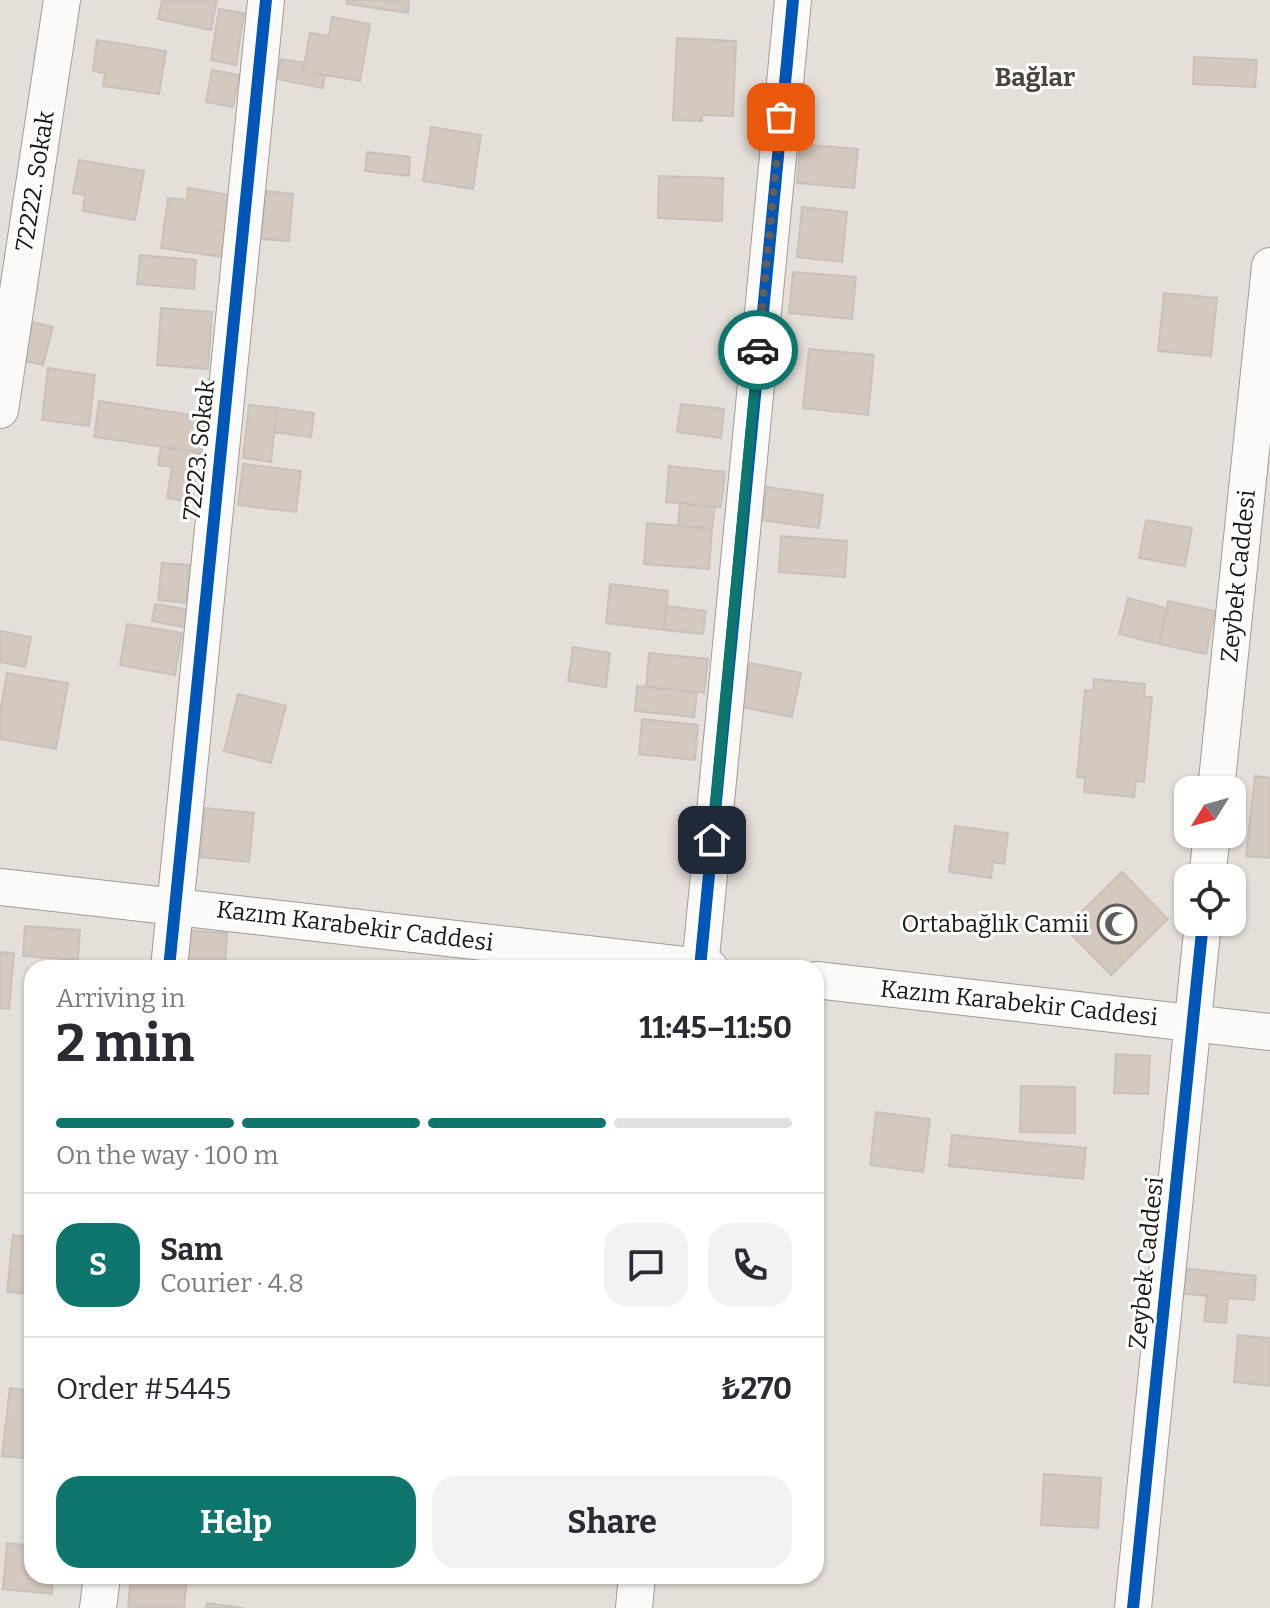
<!DOCTYPE html>
<meta charset="utf-8">
<style>
:root{--surface:#fff;--page:#f2f2f3;--text:#2b2b33;--muted:#7c7c81;--line:#e1e1e2;--accent:#0f766e}
body{margin:0;font-family:Bitter,serif;background:var(--page);color:var(--text);height:100vh;display:flex;flex-direction:column;font-size:30px;white-space:nowrap}
*{box-sizing:border-box;margin:0}
p{font-size:26px;color:var(--muted)}
.icon{flex:none;width:44px;height:44px;fill:none;stroke:currentColor;stroke-width:2;stroke-linecap:round;stroke-linejoin:round}
.map{position:relative;flex:1;overflow:hidden}
.side{position:absolute;left:24px;top:960px;width:800px;height:624px;display:flex;flex-direction:column;background:var(--surface);border-radius:24px;box-shadow:0 2px 6px #0004}
.side>*{flex:none}
.needle{width:52px;rotate:233deg}
.buttons{position:absolute;left:1174px;top:776px;display:grid;gap:16px}
.buttons a{display:grid;place-items:center;width:72px;height:72px;border-radius:16px;background:var(--surface);box-shadow:0 2px 6px #0004;font-size:40px}
.pin{position:absolute;display:grid;place-items:center;width:68px;height:68px;color:#fff;margin:-34px;border-radius:16px;box-shadow:0 4px 12px #0006}
.courier{position:absolute;display:grid;place-items:center;width:80px;height:80px;margin:-40px;border:6px solid #0f766e;border-radius:50%;background:#fff;color:#222;box-shadow:0 2px 10px #0007}
.summary em{font-style:normal;font-weight:700}
.summary div{display:flex;flex-direction:column-reverse}
.summary{display:flex;align-items:center;justify-content:space-between;height:136px;padding:0 32px}
h1{font-size:52px;font-weight:700;line-height:60px}
.bar{display:grid;grid-template-columns:repeat(4,1fr);gap:12px 8px;align-content:center;height:96px;padding:0 32px}
.bar i{height:10px;border-radius:6px;background:var(--line)}
.bar .current{background:var(--accent)}
.bar p{grid-column:span 4}
.line{display:flex;align-items:center;gap:20px;padding:0 32px;border-top:2px solid var(--line)}
.line div{flex:1}
.round{display:grid;place-items:center;flex:none;width:84px;height:84px;border-radius:24px;background:var(--page)}
.primary-button{display:flex;gap:16px;margin-top:auto;padding:16px 32px}
.primary-button a{flex:1;height:92px;border-radius:24px;background:var(--accent);color:#fff;font-size:32px;font-weight:700;line-height:92px;text-align:center}
.primary-button a+a{background:var(--page);color:var(--text)}
.map>svg:first-child{display:block}
.building{fill:#d4c8bf;stroke:#c7c2be;stroke-width:2}
.lines{fill:none;stroke-linecap:round;stroke-linejoin:round}
.minor-casing{stroke:#a09b96;stroke-width:38}
.minor{stroke:#fbfaf9;stroke-width:36}
.cycleway-casing{stroke:#fff;stroke-width:17}
.cycleway{stroke:#0057b8;stroke-width:12}
.done{stroke:#625e59;stroke-width:8;stroke-dasharray:0 14.4}
.route{stroke:#0f766e;stroke-width:10}
.labels{text-anchor:middle;dominant-baseline:central;stroke-width:6;stroke-linejoin:round;paint-order:stroke}
.street-label{font-size:24px;fill:#1c1814;stroke:#fff}
.poi-label{font-size:24px;fill:#1c1814;stroke:#fff;text-anchor:end}
.neighbourhood-label{font-size:26px;font-weight:bold;fill:#4c433a;stroke:#fff}
</style>
<div class="map">
<svg width="1270" height="1608" viewBox="0 0 1270 1608">
<rect width="100%" height="100%" fill="#e5dfd9"/>
<!-- building -->
<path class="building" d="M 162,0 L 217,0 L 211,30 L 158,19 Z
M 347,0 L 409,0 L 408,13 L 347,4 Z
M 219,9 L 244,13 L 236,65 L 211,60 Z
M 332,17 L 370,24 L 360,81 L 303,71 L 310,33 L 329,36 Z
M 677,38 L 736,41 L 733,116 L 702,115 L 702,121 L 673,120 Z
M 97,40 L 166,51 L 159,94 L 103,86 L 105,73 L 93,71 Z
M 1194,57 L 1257,60 L 1255,87 L 1193,84 Z
M 281,59 L 305,63 L 303,71 L 325,75 L 323,88 L 277,79 Z
M 212,70 L 239,75 L 233,107 L 206,102 Z
M 431,127 L 481,135 L 473,189 L 423,181 Z
M 800,144 L 858,149 L 854,188 L 797,183 Z
M 367,152 L 410,157 L 409,176 L 365,171 Z
M 79,160 L 144,171 L 135,220 L 83,211 L 85,195 L 73,193 Z
M 659,176 L 723,178 L 722,221 L 658,218 Z
M 188,188 L 230,195 L 222,257 L 161,248 L 168,198 L 187,200 Z
M 266,191 L 293,194 L 289,241 L 261,239 Z
M 802,207 L 847,212 L 842,262 L 797,257 Z
M 140,255 L 196,260 L 194,289 L 137,284 Z
M 793,272 L 856,277 L 852,319 L 789,313 Z
M 1164,293 L 1217,298 L 1211,356 L 1158,351 Z
M 161,308 L 212,312 L 208,369 L 157,365 Z
M 33,322 L 53,327 L 43,365 L 24,361 Z
M 809,349 L 874,355 L 868,415 L 803,408 Z
M 48,368 L 95,375 L 89,426 L 42,420 Z
M 99,401 L 205,417 L 200,452 L 94,437 Z
M 681,404 L 724,409 L 721,438 L 677,432 Z
M 249,405 L 277,408 L 271,462 L 243,458 Z
M 277,408 L 314,413 L 311,437 L 274,432 Z
M 161,447 L 200,452 L 192,502 L 167,498 L 172,467 L 158,465 Z
M 243,464 L 301,471 L 296,512 L 238,505 Z
M 669,466 L 725,472 L 721,507 L 666,502 Z
M 767,487 L 823,495 L 819,528 L 762,520 Z
M 680,503 L 715,507 L 712,529 L 678,525 Z
M 1146,520 L 1192,528 L 1185,566 L 1139,558 Z
M 647,523 L 712,529 L 709,569 L 644,564 Z
M 781,536 L 847,541 L 845,577 L 779,572 Z
M 162,563 L 189,565 L 186,603 L 158,600 Z
M 610,584 L 668,591 L 664,630 L 606,623 Z
M 1128,598 L 1168,609 L 1159,644 L 1119,634 Z
M 1168,601 L 1215,611 L 1206,654 L 1159,644 Z
M 155,604 L 190,610 L 187,628 L 152,621 Z
M 667,606 L 706,611 L 703,634 L 664,630 Z
M 127,624 L 182,633 L 175,675 L 120,665 Z
M 0,631 L 31,637 L 25,667 L 0,662 Z
M 573,647 L 610,653 L 606,687 L 568,681 Z
M 649,653 L 708,659 L 704,693 L 646,687 Z
M 750,663 L 801,673 L 792,717 L 741,707 Z
M 7,673 L 68,683 L 56,749 L 0,739 L 0,712 Z
M 1094,679 L 1145,684 L 1144,697 L 1152,697 L 1144,782 L 1136,781 L 1134,797 L 1084,792 L 1085,778 L 1077,777 L 1085,690 L 1093,691 Z
M 637,686 L 697,692 L 694,717 L 635,711 Z
M 238,694 L 286,706 L 271,763 L 224,751 Z
M 642,719 L 698,725 L 695,760 L 639,754 Z
M 1255,776 L 1270,778 L 1270,858 L 1246,856 Z
M 205,808 L 254,813 L 249,862 L 200,857 Z
M 955,826 L 1008,833 L 1004,864 L 993,862 L 991,878 L 949,872 Z
M 1122,872 L 1168,919 L 1111,975 L 1065,928 Z
M 25,926 L 80,930 L 78,960 L 23,956 Z
M 185,930 L 227,933 L 225,968 L 183,968 Z
M 0,952 L 14,953 L 9,1009 L 0,1008 Z
M 1116,1054 L 1150,1056 L 1148,1094 L 1114,1093 Z
M 1021,1086 L 1075,1087 L 1075,1133 L 1020,1132 Z
M 876,1112 L 930,1119 L 923,1172 L 870,1165 Z
M 952,1135 L 1086,1148 L 1083,1179 L 949,1166 Z
M 13,1235 L 32,1237 L 32,1294 L 7,1292 Z
M 1181,1268 L 1256,1276 L 1254,1300 L 1228,1298 L 1226,1323 L 1204,1321 L 1207,1296 L 1179,1293 Z
M 1238,1335 L 1270,1338 L 1270,1386 L 1234,1382 Z
M 10,1388 L 32,1391 L 32,1459 L 2,1456 Z
M 1044,1474 L 1101,1478 L 1098,1528 L 1041,1525 Z
M 7,1543 L 32,1546 L 32,1576 L 53,1576 L 52,1594 L 3,1589 Z
M 131,1576 L 187,1578 L 184,1608 L 128,1608 Z
M 700,1576 L 738,1576 L 738,1581 Z
M 207,1603 L 243,1608 L 206,1608 Z"/>
<g class="lines">
<!-- minor casing -->
<g class="minor-casing">
<path id="minor" d="M 0,410 L 62,0
M 1216,790 L 1270,266
M 1207,878 L 1212,834
M 0,887 L 710,968
M 169,968 L 266,0
M 700,968 L 793,0
M 816,980 L 1270,1032
M 98,1608 L 102,1576
M 634,1608 L 637,1576
M 1133,1608 L 1203,922"/>
</g>
<!-- minor -->
<use href="#minor" class="minor"/>
<!-- cycleway casing -->
<g class="cycleway-casing">
<path id="cycleway" d="M 169,968 L 266,0
M 700,968 L 793,0
M 1133,1608 L 1203,922"/>
</g>
<!-- cycleway -->
<use href="#cycleway" class="cycleway"/>
</g>
<g class="lines">
<!-- done -->
<path class="done" d="M 758,350 L 781,117"/>
<!-- route -->
<path class="route" d="M 712,840 L 758,350"/>
</g>
<!-- icons -->
<defs>
<g id="mosque-ring" transform="scale(2)"><circle r="9.5" fill="#fff" stroke="#625e59" stroke-width="1.5"/><path d="M3.5-4.9A6 6 0 1 0 3.5 4.9A5 5 0 1 1 3.5-4.9Z" fill="#625e59"/></g>
</defs>
<g fill-rule="evenodd">
<use href="#mosque-ring" x="1117" y="924"/>
</g>
<g class="labels">
<!-- street labels -->
<g class="street-label">
<text transform="translate(35 181) rotate(-81)">72222. Sokak</text>
<text transform="translate(199 450) rotate(-84)">72223. Sokak</text>
<text transform="translate(1238 576) rotate(-84)">Zeybek Caddesi</text>
<text transform="translate(355 926) rotate(7)">Kazım Karabekir Caddesi</text>
<text transform="translate(1019 1003) rotate(6)">Kazım Karabekir Caddesi</text>
<text transform="translate(1146 1263) rotate(-84)">Zeybek Caddesi</text>
</g>
<!-- poi labels -->
<g class="poi-label">
<text x="1089" y="924">Ortabağlık Camii</text>
</g>
<!-- neighbourhood labels -->
<g class="neighbourhood-label">
<text x="1035" y="77">Bağlar</text>
</g>
</g>
</svg>
<div class="buttons">
<a><svg class="needle" viewBox="-14 -14 28 28"><path d="M0-13l5 13h-10z" fill="#e53935"/><path d="M0 13l5-13h-10z" fill="#7c7c81"/></svg></a>
<a><svg class="icon" aria-label="locate" viewBox="0 0 24 24"><circle cx="12" cy="12" r="6"/><path d="M12 2v4M12 18v4M2 12h4M18 12h4"/></svg></a>
</div>
<div class="pin" style="left:781px;top:117px;background:#ea580c"><svg class="icon" aria-label="bag" viewBox="0 0 24 24"><path d="M5 8h14l-1 12H6zM9 8a3 3 0 0 1 6 0"/></svg></div>
<div class="pin" style="left:712px;top:840px;background:#1f2937"><svg class="icon" aria-label="home" viewBox="0 0 24 24"><path d="M3 11l9-7 9 7M6 9v11h12V9"/></svg></div>
<div class="courier" style="left:758px;top:350px"><svg class="icon" aria-label="car" viewBox="0 0 24 24"><path d="M5 17H2v-5l4-1 3-4h7l3 4 3 1v5h-3M9 17h6M6 11h13"/><circle cx="7" cy="17" r="2"/><circle cx="17" cy="17" r="2"/></svg></div>
<section class="side">
<div class="summary"><div><h1>2 min</h1><p>Arriving in</p></div><em>11:45–11:50</em></div>
<div class="bar"><i class="current"></i><i class="current"></i><i class="current"></i><i></i><p>On the way · 100 m</p></div>
<div class="line" style="height:144px"><b class="round" style="background:var(--accent);color:#fff">S</b><div><b>Sam</b><p>Courier · 4.8</p></div><a class="round"><svg class="icon" aria-label="chat" viewBox="0 0 24 24"><path d="M4 5h16v11H9l-5 4z"/></svg></a><a class="round"><svg class="icon" aria-label="phone" viewBox="0 0 24 24"><path d="M5 4h4l2 5-3 2q2 4 5 5l2-3 5 2v4C11 20 4 13 5 4z"/></svg></a></div>
<div class="line" style="height:104px"><div>Order #5445</div><b>₺270</b></div>
<div class="primary-button"><a>Help</a><a>Share</a></div>
</section>
</div>
